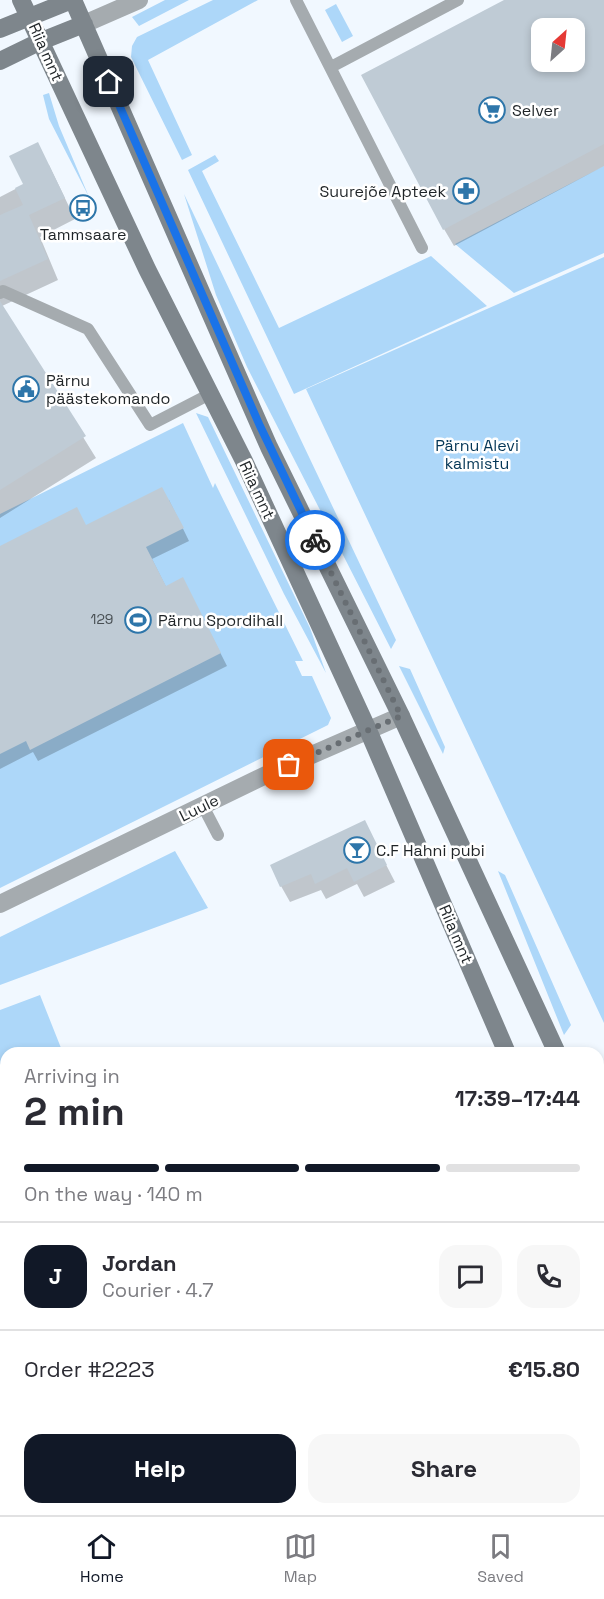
<!DOCTYPE html>
<meta charset="utf-8">
<style>
:root{--surface:#fff;--page:#f7f7f7;--text:#2b2b33;--muted:#7c7c81;--line:#e1e1e2;--accent:#111827}
body{margin:0;font-family:"Space Grotesk",sans-serif;background:var(--page);color:var(--text);height:100vh;display:flex;flex-direction:column;font-size:22px;white-space:nowrap}
*{box-sizing:border-box;margin:0}
p{font-size:20px;color:var(--muted)}
.icon{flex:none;width:33px;height:33px;fill:none;stroke:currentColor;stroke-width:2;stroke-linecap:round;stroke-linejoin:round}
.map{position:relative;flex:1;overflow:hidden}
.details{position:absolute;left:0px;top:1047px;width:604px;height:468px;display:flex;flex-direction:column;background:var(--surface);border-radius:18px 18px 0 0;box-shadow:0 3px 9px #0003}
.details>*{flex:none}
.needle{width:39px;rotate:27deg}
.buttons{position:absolute;left:531px;top:18px;display:grid;gap:12px}
.buttons a{display:grid;place-items:center;width:54px;height:54px;border-radius:12px;background:var(--surface);box-shadow:0 3px 9px #0003;font-size:30px}
.pin{position:absolute;display:grid;place-items:center;width:51px;height:51px;color:#fff;margin:-26px;border-radius:12px;box-shadow:0 3px 9px #0006}
.courier{position:absolute;display:grid;place-items:center;width:60px;height:60px;margin:-30px;border:4px solid #1a73e8;border-radius:50%;background:#fff;color:#222;box-shadow:0 2px 8px #0007}
.summary em{font-style:normal;font-weight:700}
.summary div{display:flex;flex-direction:column-reverse}
.summary{display:flex;align-items:center;justify-content:space-between;height:102px;padding:0 24px}
h1{font-size:39px;font-weight:700;line-height:45px}
.bar{display:grid;grid-template-columns:repeat(4,1fr);gap:9px 6px;align-content:center;height:72px;padding:0 24px}
.bar i{height:8px;border-radius:4px;background:var(--line)}
.bar .selected{background:var(--accent)}
.bar p{grid-column:span 4}
.line{display:flex;align-items:center;gap:15px;padding:0 24px;border-top:2px solid var(--line)}
.line div{flex:1}
.round{display:grid;place-items:center;flex:none;width:63px;height:63px;border-radius:18px;background:var(--page)}
.action{display:flex;gap:12px;margin-top:auto;padding:12px 24px}
.action a{flex:1;height:69px;border-radius:18px;background:var(--accent);color:#fff;font-size:24px;font-weight:700;line-height:69px;text-align:center}
.action a+a{background:var(--page);color:var(--text)}
.dock{display:flex;justify-content:space-around;align-items:center;height:84px;border-top:2px solid var(--line);background:var(--surface);font-size:16px;color:var(--muted)}
.dock a{display:grid;justify-items:center;gap:3px}
.dock .selected{color:var(--accent)}
.map>svg:first-child{display:block}
.green{fill:#add7f9}
.shadow{fill:#0003;fill-rule:evenodd}
.building{fill:#bfcbd5;fill-rule:evenodd}
.lines{fill:none;stroke-linecap:round;stroke-linejoin:round}
.lane{stroke:#a5abaf;stroke-width:12}
.street{stroke:#a5abaf;stroke-width:18}
.secondary{stroke:#7e868c;stroke-width:18}
.done{stroke:#686e73;stroke-width:6;stroke-dasharray:0 10.8}
.route{stroke:#1a73e8;stroke-width:8}
.labels{text-anchor:middle;dominant-baseline:central;stroke-width:5;stroke-linejoin:round;paint-order:stroke}
.number-label{font-size:14px;fill:#474e52}
.street-label{font-size:16px;fill:#1f2427;stroke:#fff}
.poi-label{font-size:16px;fill:#1f2427;stroke:#fff;text-anchor:start}
.park-label{font-size:16px;fill:#043656;stroke:#fff}
</style>
<div class="map">
<svg width="604" height="1515" viewBox="0 0 604 1515">
<rect width="100%" height="100%" fill="#f1f8ff"/>
<!-- green -->
<path class="green" d="M 165,0 L 189,0 L 139,26 L 132,17 Z
M 213,0 L 258,0 L 148,60 L 192,155 L 182,160 L 131,57 L 132,46 L 137,37 Z
M 336,4 L 353,36 L 342,42 L 325,10 Z
M 49,93 L 59,126 L 89,197 L 49,119 L 43,95 Z
M 215,155 L 219,161 L 202,171 L 279,328 L 431,256 L 487,306 L 294,394 L 188,170 Z
M 604,166 L 604,253 L 514,293 L 455,244 Z
M 184,194 L 396,640 L 391,649 L 247,367 L 216,295 Z
M 604,257 L 604,1023 L 306,389 Z
M 196,413 L 208,417 L 310,628 L 326,673 L 284,594 Z
M 183,423 L 213,488 L 215,483 L 303,661 L 295,661 L 302,676 L 312,676 L 331,718 L 328,725 L 0,888 L 0,514 Z
M 399,666 L 410,669 L 445,747 L 443,754 Z
M 175,851 L 208,908 L 0,985 L 0,937 Z
M 498,871 L 505,875 L 571,1025 L 564,1035 Z
M 40,995 L 63,1053 L 6,1053 L 6,1123 L 0,1123 L 0,1010 Z
M 0,1206 L 6,1206 L 6,1286 L 0,1288 Z
M 598,1381 L 604,1396 L 604,1469 L 599,1453 Z"/>
<!-- shadow -->
<path class="shadow" d="M 508,0 L 604,0 L 604,166 L 454,246 L 444,229 ZM 542,28 L 574,28 L 574,62 L 542,62 Z
M 49,165 L 75,219 L 40,237 L 58,280 L 2,306 L 96,458 L 0,518 L 0,197 L 25,184 Z
M 169,500 L 189,541 L 152,559 L 166,587 L 189,591 L 227,666 L 38,761 L 33,752 L 0,769 L 0,547 L 86,527 Z
M 364,822 L 395,882 L 364,897 L 357,884 L 326,899 L 321,890 L 290,902 L 281,886 Z
M 6,1155 L 6,1222 L 0,1222 L 0,1156 Z
M 5,1375 L 6,1375 L 6,1439 L 0,1428 L 0,1385 Z
M 580,1509 L 583,1509 L 586,1515 L 563,1515 Z"/>
<!-- building -->
<path class="building" d="M 504,0 L 604,0 L 604,144 L 443,230 L 361,75 ZM 542,28 L 574,28 L 574,62 L 542,62 Z
M 38,142 L 65,198 L 29,215 L 48,259 L 0,281 L 0,215 L 23,205 L 15,188 L 23,184 L 9,156 Z
M 0,301 L 86,436 L 0,490 Z
M 162,487 L 184,528 L 146,547 L 166,586 L 183,577 L 221,653 L 30,750 L 26,741 L 0,754 L 0,546 L 77,507 L 86,525 Z
M 365,820 L 387,865 L 354,882 L 347,868 L 315,884 L 311,874 L 280,887 L 270,865 Z"/>
<g class="lines">
<!-- lane -->
<path class="lane" d="M 296,0 L 422,248
M 331,67 L 458,0
M 0,293 L 3,291 L 88,329 L 150,425 L 210,394
M 203,806 L 218,835"/>
<!-- street -->
<path class="street" d="M 84,24 L 139,0
M 0,904 L 268,774 L 401,716
M 0,1131 L 6,1131
M 0,1312 L 6,1310
M 203,1509 L 205,1515"/>
<!-- secondary -->
<path class="secondary" d="M 21,0 L 147,269 L 244,461 L 368,730 L 507,1053
M 73,0 L 269,447 L 401,716 L 557,1053
M 0,29 L 72,0
M 0,61 L 39,42 L 84,24
M 598,1169 L 604,1184
M 598,1289 L 604,1304"/>
</g>
<g class="lines">
<!-- done -->
<path class="done" d="M 289,765 L 401,716 L 315,540"/>
<!-- route -->
<path class="route" d="M 109,82 L 260,426 L 315,540"/>
</g>
<!-- icons -->
<defs>
<g id="supermarket-ring" transform="scale(1.35)"><circle r="9.5" fill="#fff" stroke="#2e76aa" stroke-width="1.5"/><path d="M-6-5.5h2.5l.6 2H6L4.5 2H-2.5L-4.4-4H-6ZM-1.5 3.2a1.3 1.3 0 1 0 .1 0ZM3 3.2a1.3 1.3 0 1 0 .1 0Z" fill="#2e76aa"/></g>
<g id="pharmacy-ring" transform="scale(1.35)"><circle r="9.5" fill="#fff" stroke="#2e76aa" stroke-width="1.5"/><path d="M-2-6h4v4h4v4h-4v4h-4v-4h-4v-4h4Z" fill="#2e76aa"/></g>
<g id="bus-ring" transform="scale(1.35)"><circle r="9.5" fill="#fff" stroke="#2e76aa" stroke-width="1.5"/><path d="M-5-6H5V4H4V6H2V4H-2V6H-4V4H-5ZM-3.5-4V0h7V-4ZM-3.5 1.2v1.5H-2V1.2ZM2 1.2v1.5H3.5V1.2Z" fill="#2e76aa"/></g>
<g id="civic-ring" transform="scale(1.35)"><circle r="9.5" fill="#fff" stroke="#2e76aa" stroke-width="1.5"/><path d="M-.6-6.5H3V-4.5H.6V-3L4-1V1h2V6H-6V1h2V-1L-.6-3ZM-1.2 2.5V6h2.4V2.5Z" fill="#2e76aa"/></g>
<g id="stadium-ring" transform="scale(1.35)"><circle r="9.5" fill="#fff" stroke="#2e76aa" stroke-width="1.5"/><path d="M0-5a6.5 5 0 1 0 0 10a6.5 5 0 1 0 0-10ZM-3.5-1.8h7v3.6h-7Z" fill="#2e76aa"/></g>
<g id="bar-ring" transform="scale(1.35)"><circle r="9.5" fill="#fff" stroke="#2e76aa" stroke-width="1.5"/><path d="M-6-5H6L.8 .8V4.5H3.5V6h-7V4.5H-.8V.8Z" fill="#2e76aa"/></g>
</defs>
<g fill-rule="evenodd">
<use href="#supermarket-ring" x="492" y="110"/>
<use href="#pharmacy-ring" x="466" y="191"/>
<use href="#bus-ring" x="83" y="208"/>
<use href="#civic-ring" x="26" y="389"/>
<use href="#stadium-ring" x="138" y="620"/>
<use href="#bar-ring" x="357" y="850"/>
</g>
<g class="labels">
<!-- number labels -->
<g class="number-label">
<text x="102" y="619">129</text>
</g>
<!-- street labels -->
<g class="street-label">
<text transform="translate(46 52) rotate(66)">Riia mnt</text>
<text transform="translate(257 490) rotate(65)">Riia mnt</text>
<text transform="translate(199 808) rotate(-26)">Luule</text>
<text transform="translate(456 934) rotate(67)">Riia mnt</text>
</g>
<!-- poi labels -->
<g class="poi-label">
<text x="512" y="110">Selver</text>
<text x="446" y="191" text-anchor="end">Suurejõe Apteek</text>
<text x="83" y="234" text-anchor="middle">Tammsaare</text>
<text x="46" y="380">Pärnu<tspan x="46" dy="18">päästekomando</tspan></text>
<text x="158" y="620">Pärnu Spordihall</text>
<text x="376" y="850">C.F Hahni pubi</text>
</g>
<!-- park labels -->
<g class="park-label">
<text x="477" y="445">Pärnu Alevi<tspan x="477" dy="18">kalmistu</tspan></text>
</g>
</g>
</svg>
<div class="buttons">
<a><svg class="needle" viewBox="-14 -14 28 28"><path d="M0-13l5 13h-10z" fill="#e53935"/><path d="M0 13l5-13h-10z" fill="#7c7c81"/></svg></a>
</div>
<div class="pin" style="left:289px;top:765px;background:#ea580c"><svg class="icon" aria-label="bag" viewBox="0 0 24 24"><path d="M5 8h14l-1 12H6zM9 8a3 3 0 0 1 6 0"/></svg></div>
<div class="pin" style="left:109px;top:82px;background:#1f2937"><svg class="icon" aria-label="home" viewBox="0 0 24 24"><path d="M3 11l9-7 9 7M6 9v11h12V9"/></svg></div>
<div class="courier" style="left:315px;top:540px"><svg class="icon" aria-label="bike" viewBox="0 0 24 24"><circle cx="6" cy="16" r="4"/><circle cx="18" cy="16" r="4"/><path d="M6 16l4-8h5l3 8M10 8l3 8H6M13 5h3"/></svg></div>
<section class="details">
<div class="summary"><div><h1>2 min</h1><p>Arriving in</p></div><em>17:39–17:44</em></div>
<div class="bar"><i class="selected"></i><i class="selected"></i><i class="selected"></i><i></i><p>On the way · 140 m</p></div>
<div class="line" style="height:108px"><b class="round" style="background:var(--accent);color:#fff">J</b><div><b>Jordan</b><p>Courier · 4.7</p></div><a class="round"><svg class="icon" aria-label="chat" viewBox="0 0 24 24"><path d="M4 5h16v11H9l-5 4z"/></svg></a><a class="round"><svg class="icon" aria-label="phone" viewBox="0 0 24 24"><path d="M5 4h4l2 5-3 2q2 4 5 5l2-3 5 2v4C11 20 4 13 5 4z"/></svg></a></div>
<div class="line" style="height:78px"><div>Order #2223</div><b>€15.80</b></div>
<div class="action"><a>Help</a><a>Share</a></div>
</section>
</div>
<nav class="dock">
<a class="selected"><svg class="icon" aria-label="home" viewBox="0 0 24 24"><path d="M3 11l9-7 9 7M6 9v11h12V9"/></svg>Home</a>
<a><svg class="icon" aria-label="map" viewBox="0 0 24 24"><path d="M3 6l6-2 6 2 6-2v14l-6 2-6-2-6 2zM9 4v14M15 6v14"/></svg>Map</a>
<a><svg class="icon" aria-label="saved" viewBox="0 0 24 24"><path d="M7 4h10v16l-5-4-5 4z"/></svg>Saved</a>
</nav>
